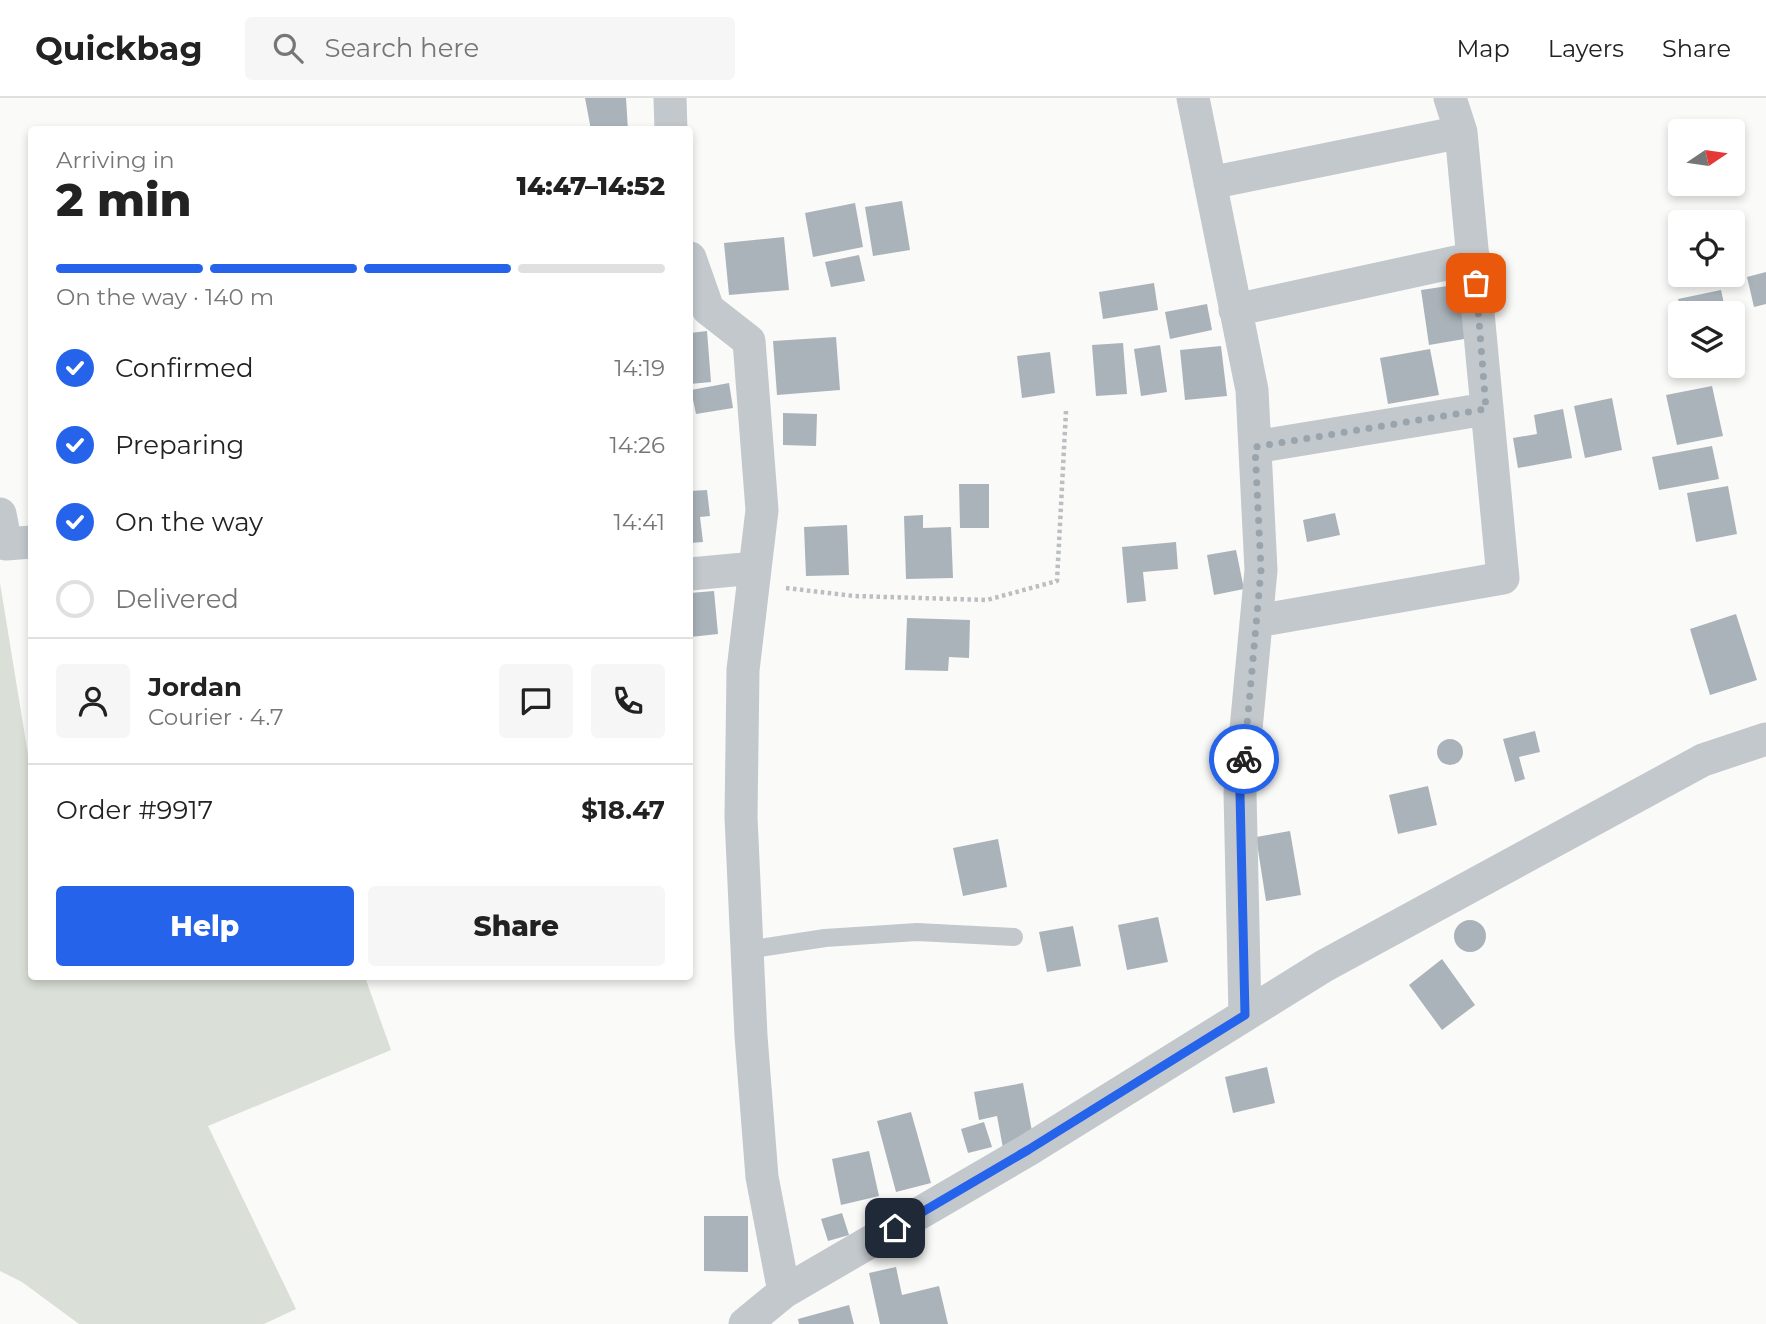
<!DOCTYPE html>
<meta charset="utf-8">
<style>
:root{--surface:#fff;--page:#f6f6f6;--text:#222;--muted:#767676;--line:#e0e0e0;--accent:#2563eb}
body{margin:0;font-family:Montserrat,sans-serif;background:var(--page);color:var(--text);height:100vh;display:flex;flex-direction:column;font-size:26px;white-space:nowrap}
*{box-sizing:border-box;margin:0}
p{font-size:23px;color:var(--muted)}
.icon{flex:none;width:38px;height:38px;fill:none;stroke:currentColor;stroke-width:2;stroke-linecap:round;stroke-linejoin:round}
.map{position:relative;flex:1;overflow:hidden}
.drawer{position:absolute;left:28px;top:28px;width:665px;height:854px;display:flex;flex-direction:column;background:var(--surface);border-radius:7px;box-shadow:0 4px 10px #0003}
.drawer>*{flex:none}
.needle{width:46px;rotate:77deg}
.controls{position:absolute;left:1668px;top:21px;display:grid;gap:14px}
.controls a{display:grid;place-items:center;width:77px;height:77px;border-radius:7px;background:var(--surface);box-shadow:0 4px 10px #0003;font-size:35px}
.pin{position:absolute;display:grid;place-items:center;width:60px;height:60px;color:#fff;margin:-30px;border-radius:14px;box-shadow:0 4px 10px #0006}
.courier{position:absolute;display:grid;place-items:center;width:70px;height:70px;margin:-35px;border:5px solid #2563eb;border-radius:50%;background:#fff;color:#222;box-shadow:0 2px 9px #0007}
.overview em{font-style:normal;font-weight:800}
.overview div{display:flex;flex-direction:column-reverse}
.overview{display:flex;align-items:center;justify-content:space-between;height:119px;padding:0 28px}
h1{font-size:46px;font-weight:800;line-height:52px}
.bar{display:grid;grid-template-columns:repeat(4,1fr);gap:10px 7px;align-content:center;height:84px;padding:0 28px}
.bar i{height:9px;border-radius:5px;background:var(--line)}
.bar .active{background:var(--accent)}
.bar p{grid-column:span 4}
.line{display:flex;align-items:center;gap:18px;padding:0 28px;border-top:2px solid var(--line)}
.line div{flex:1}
.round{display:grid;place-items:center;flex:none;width:74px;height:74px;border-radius:7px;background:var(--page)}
ol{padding:0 28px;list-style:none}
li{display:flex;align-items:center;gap:21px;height:77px}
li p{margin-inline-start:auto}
li .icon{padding:7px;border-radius:50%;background:var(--accent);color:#fff;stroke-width:4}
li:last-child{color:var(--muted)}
li i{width:38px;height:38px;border:4px solid var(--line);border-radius:50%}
.primary-button{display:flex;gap:14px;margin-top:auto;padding:14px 28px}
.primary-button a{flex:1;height:80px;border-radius:7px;background:var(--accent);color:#fff;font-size:28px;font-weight:800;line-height:80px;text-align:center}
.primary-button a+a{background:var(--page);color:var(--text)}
header{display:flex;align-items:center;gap:42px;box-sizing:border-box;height:98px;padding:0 35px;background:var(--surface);border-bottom:2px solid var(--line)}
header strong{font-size:33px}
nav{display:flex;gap:38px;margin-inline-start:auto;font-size:24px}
.search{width:490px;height:63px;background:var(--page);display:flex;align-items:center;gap:18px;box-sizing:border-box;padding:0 24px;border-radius:7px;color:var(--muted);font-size:26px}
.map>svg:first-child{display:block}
.green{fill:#dadfd7}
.building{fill:#aab3b9}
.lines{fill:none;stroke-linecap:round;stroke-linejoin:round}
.path{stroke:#bbbfc2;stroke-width:4.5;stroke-dasharray:3.5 3.5;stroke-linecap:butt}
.service{stroke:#c3c8cc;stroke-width:18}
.minor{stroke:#c3c8cc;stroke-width:33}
.done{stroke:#99a4ac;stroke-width:7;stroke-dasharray:0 12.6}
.route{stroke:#2563eb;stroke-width:9}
</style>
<header>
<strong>Quickbag</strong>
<div class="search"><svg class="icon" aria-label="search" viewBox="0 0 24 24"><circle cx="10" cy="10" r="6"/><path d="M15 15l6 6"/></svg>Search here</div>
<nav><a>Map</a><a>Layers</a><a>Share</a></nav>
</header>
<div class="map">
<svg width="1766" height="1226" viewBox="0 0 1766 1226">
<rect width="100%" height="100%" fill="#fafaf8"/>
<!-- green -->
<path class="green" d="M 0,485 L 31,675 L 32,878 L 365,879 L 391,952 L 208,1028 L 296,1211 L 264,1226 L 79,1226 L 22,1184 L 0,1173 Z"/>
<!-- building -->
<path class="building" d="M 585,0 L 626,0 L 628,32 L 591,32 Z
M 902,103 L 910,152 L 873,158 L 865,109 Z
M 855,105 L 863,149 L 813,159 L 805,115 Z
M 784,139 L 789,192 L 729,197 L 724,145 Z
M 859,157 L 865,183 L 831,189 L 825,164 Z
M 1766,174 L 1766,206 L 1754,209 L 1747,179 Z
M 1154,185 L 1158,212 L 1103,221 L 1099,194 Z
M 1461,186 L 1470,240 L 1429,247 L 1421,192 Z
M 1721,192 L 1726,215 L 1682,215 L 1678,201 Z
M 1207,206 L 1212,232 L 1170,241 L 1165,214 Z
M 707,233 L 711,284 L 690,286 L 690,235 Z
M 836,239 L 840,292 L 777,297 L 773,243 Z
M 1123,245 L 1127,296 L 1096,298 L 1092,247 Z
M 1160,247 L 1167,294 L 1141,298 L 1134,251 Z
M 1221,248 L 1227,298 L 1185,302 L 1180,252 Z
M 1430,251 L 1439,297 L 1388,306 L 1380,260 Z
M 1050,254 L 1055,295 L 1022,300 L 1017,258 Z
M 729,285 L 733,310 L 696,316 L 691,292 Z
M 1712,288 L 1723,338 L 1677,347 L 1666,297 Z
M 1612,300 L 1622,352 L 1585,360 L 1574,308 Z
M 1563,311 L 1572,360 L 1518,370 L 1513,340 L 1537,336 L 1534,317 Z
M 783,315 L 817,316 L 816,348 L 783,347 Z
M 1712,348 L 1719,381 L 1659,392 L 1652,359 Z
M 959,386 L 989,386 L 989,430 L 960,430 Z
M 1728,388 L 1737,436 L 1696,444 L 1687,395 Z
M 707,392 L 710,418 L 700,419 L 703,444 L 690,445 L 690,393 Z
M 1335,415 L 1340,437 L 1307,444 L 1303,422 Z
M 923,417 L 923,430 L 951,429 L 953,480 L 906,481 L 904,418 Z
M 847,427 L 849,477 L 806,478 L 804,429 Z
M 1176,444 L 1178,471 L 1143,474 L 1146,503 L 1127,505 L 1122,449 Z
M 1236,452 L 1244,491 L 1214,497 L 1207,457 Z
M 714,493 L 718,536 L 690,539 L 690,495 Z
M 1736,516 L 1757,582 L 1710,597 L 1690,531 Z
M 907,520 L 970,522 L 969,560 L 949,559 L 948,573 L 905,572 Z
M 1535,633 L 1540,654 L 1519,659 L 1525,681 L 1515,684 L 1503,641 Z
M1437 654a13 13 0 1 1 26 0a13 13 0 1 1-26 0Z
M 1428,688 L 1437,727 L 1398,736 L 1389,697 Z
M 1290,733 L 1301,797 L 1266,803 L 1256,739 Z
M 998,741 L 1007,789 L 963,798 L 953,750 Z
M 1158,819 L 1168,864 L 1127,872 L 1118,827 Z
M1454 838a16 16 0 1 1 32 0a16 16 0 1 1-32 0Z
M 1073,828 L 1081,868 L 1047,874 L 1039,834 Z
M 1442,861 L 1475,907 L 1442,932 L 1409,887 Z
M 1267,969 L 1275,1005 L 1233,1015 L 1225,979 Z
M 1023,985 L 1034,1044 L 1003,1050 L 997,1018 L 979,1022 L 974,994 Z
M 911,1014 L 931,1085 L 896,1094 L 877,1023 Z
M 984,1024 L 992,1049 L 968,1055 L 961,1031 Z
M 869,1053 L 879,1098 L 841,1107 L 832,1061 Z
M 842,1115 L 849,1137 L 828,1143 L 821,1121 Z
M 704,1118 L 748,1118 L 748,1174 L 704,1173 Z
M 896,1169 L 902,1197 L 939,1188 L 948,1226 L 880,1226 L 869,1175 Z
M 849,1207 L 854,1226 L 799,1226 L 798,1221 Z"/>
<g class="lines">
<!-- path -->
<path class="path" d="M 786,490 L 854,498 L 987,502 L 1057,483 L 1066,313"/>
<!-- service -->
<path class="service" d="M 747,852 L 825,840 L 917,834 L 1014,839"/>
<!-- minor -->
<path class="minor" d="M 670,0 L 671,32
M 1193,0 L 1252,292 L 1261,472 L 1240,695 L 1245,917
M 1210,85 L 1461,34
M 690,160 L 708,211 L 749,243 L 762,412 L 743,572 L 741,719 L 751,938 L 762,1079 L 784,1194
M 1235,212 L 1474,160
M 1255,349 L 1486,311
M 0,416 L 6,446 L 32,444
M 690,476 L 755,470
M 1257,523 L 1503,480 L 1461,34 L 1450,0
M 745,1226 L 784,1194 L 1028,1052 L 1324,868 L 1703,662 L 1766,641"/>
</g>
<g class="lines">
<!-- done -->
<path class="done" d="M 1244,661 L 1261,472 L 1255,349 L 1486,311 L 1476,185"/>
<!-- route -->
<path class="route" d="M 895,1130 L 1028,1052 L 1245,917 L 1240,695 L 1244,661"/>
</g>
</svg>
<div class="controls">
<a><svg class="needle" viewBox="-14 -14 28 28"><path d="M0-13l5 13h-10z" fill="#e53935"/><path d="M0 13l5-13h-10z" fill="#767676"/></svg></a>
<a><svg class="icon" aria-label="locate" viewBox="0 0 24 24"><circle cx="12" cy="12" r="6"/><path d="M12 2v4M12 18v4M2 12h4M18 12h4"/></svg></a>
<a><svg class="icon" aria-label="layers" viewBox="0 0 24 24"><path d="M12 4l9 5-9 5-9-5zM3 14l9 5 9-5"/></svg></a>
</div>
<div class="pin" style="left:1476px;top:185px;background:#ea580c"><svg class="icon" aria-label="bag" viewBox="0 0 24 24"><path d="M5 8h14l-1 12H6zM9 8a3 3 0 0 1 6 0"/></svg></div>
<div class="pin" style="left:895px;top:1130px;background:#1f2937"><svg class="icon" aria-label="home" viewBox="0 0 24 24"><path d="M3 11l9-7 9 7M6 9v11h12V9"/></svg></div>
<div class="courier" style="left:1244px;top:661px"><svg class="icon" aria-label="bike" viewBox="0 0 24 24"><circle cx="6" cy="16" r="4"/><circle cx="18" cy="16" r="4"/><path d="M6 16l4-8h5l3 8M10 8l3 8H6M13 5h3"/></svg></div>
<section class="drawer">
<div class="overview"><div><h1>2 min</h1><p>Arriving in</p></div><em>14:47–14:52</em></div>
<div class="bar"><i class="active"></i><i class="active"></i><i class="active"></i><i></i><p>On the way · 140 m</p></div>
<ol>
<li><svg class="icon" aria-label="check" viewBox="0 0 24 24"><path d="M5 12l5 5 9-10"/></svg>Confirmed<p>14:19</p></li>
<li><svg class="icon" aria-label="check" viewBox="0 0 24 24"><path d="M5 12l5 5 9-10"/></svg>Preparing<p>14:26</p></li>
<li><svg class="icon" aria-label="check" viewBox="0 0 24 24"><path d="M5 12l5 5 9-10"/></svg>On the way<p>14:41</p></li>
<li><i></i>Delivered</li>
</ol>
<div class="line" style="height:126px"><a class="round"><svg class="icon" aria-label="person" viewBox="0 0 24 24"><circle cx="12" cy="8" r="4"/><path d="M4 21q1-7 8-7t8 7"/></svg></a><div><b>Jordan</b><p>Courier · 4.7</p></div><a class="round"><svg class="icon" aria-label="chat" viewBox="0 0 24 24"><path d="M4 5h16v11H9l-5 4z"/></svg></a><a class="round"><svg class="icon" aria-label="phone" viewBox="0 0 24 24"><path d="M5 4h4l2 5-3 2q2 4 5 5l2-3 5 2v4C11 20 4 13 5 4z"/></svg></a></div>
<div class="line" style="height:91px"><div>Order #9917</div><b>$18.47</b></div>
<div class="primary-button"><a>Help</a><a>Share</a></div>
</section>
</div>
